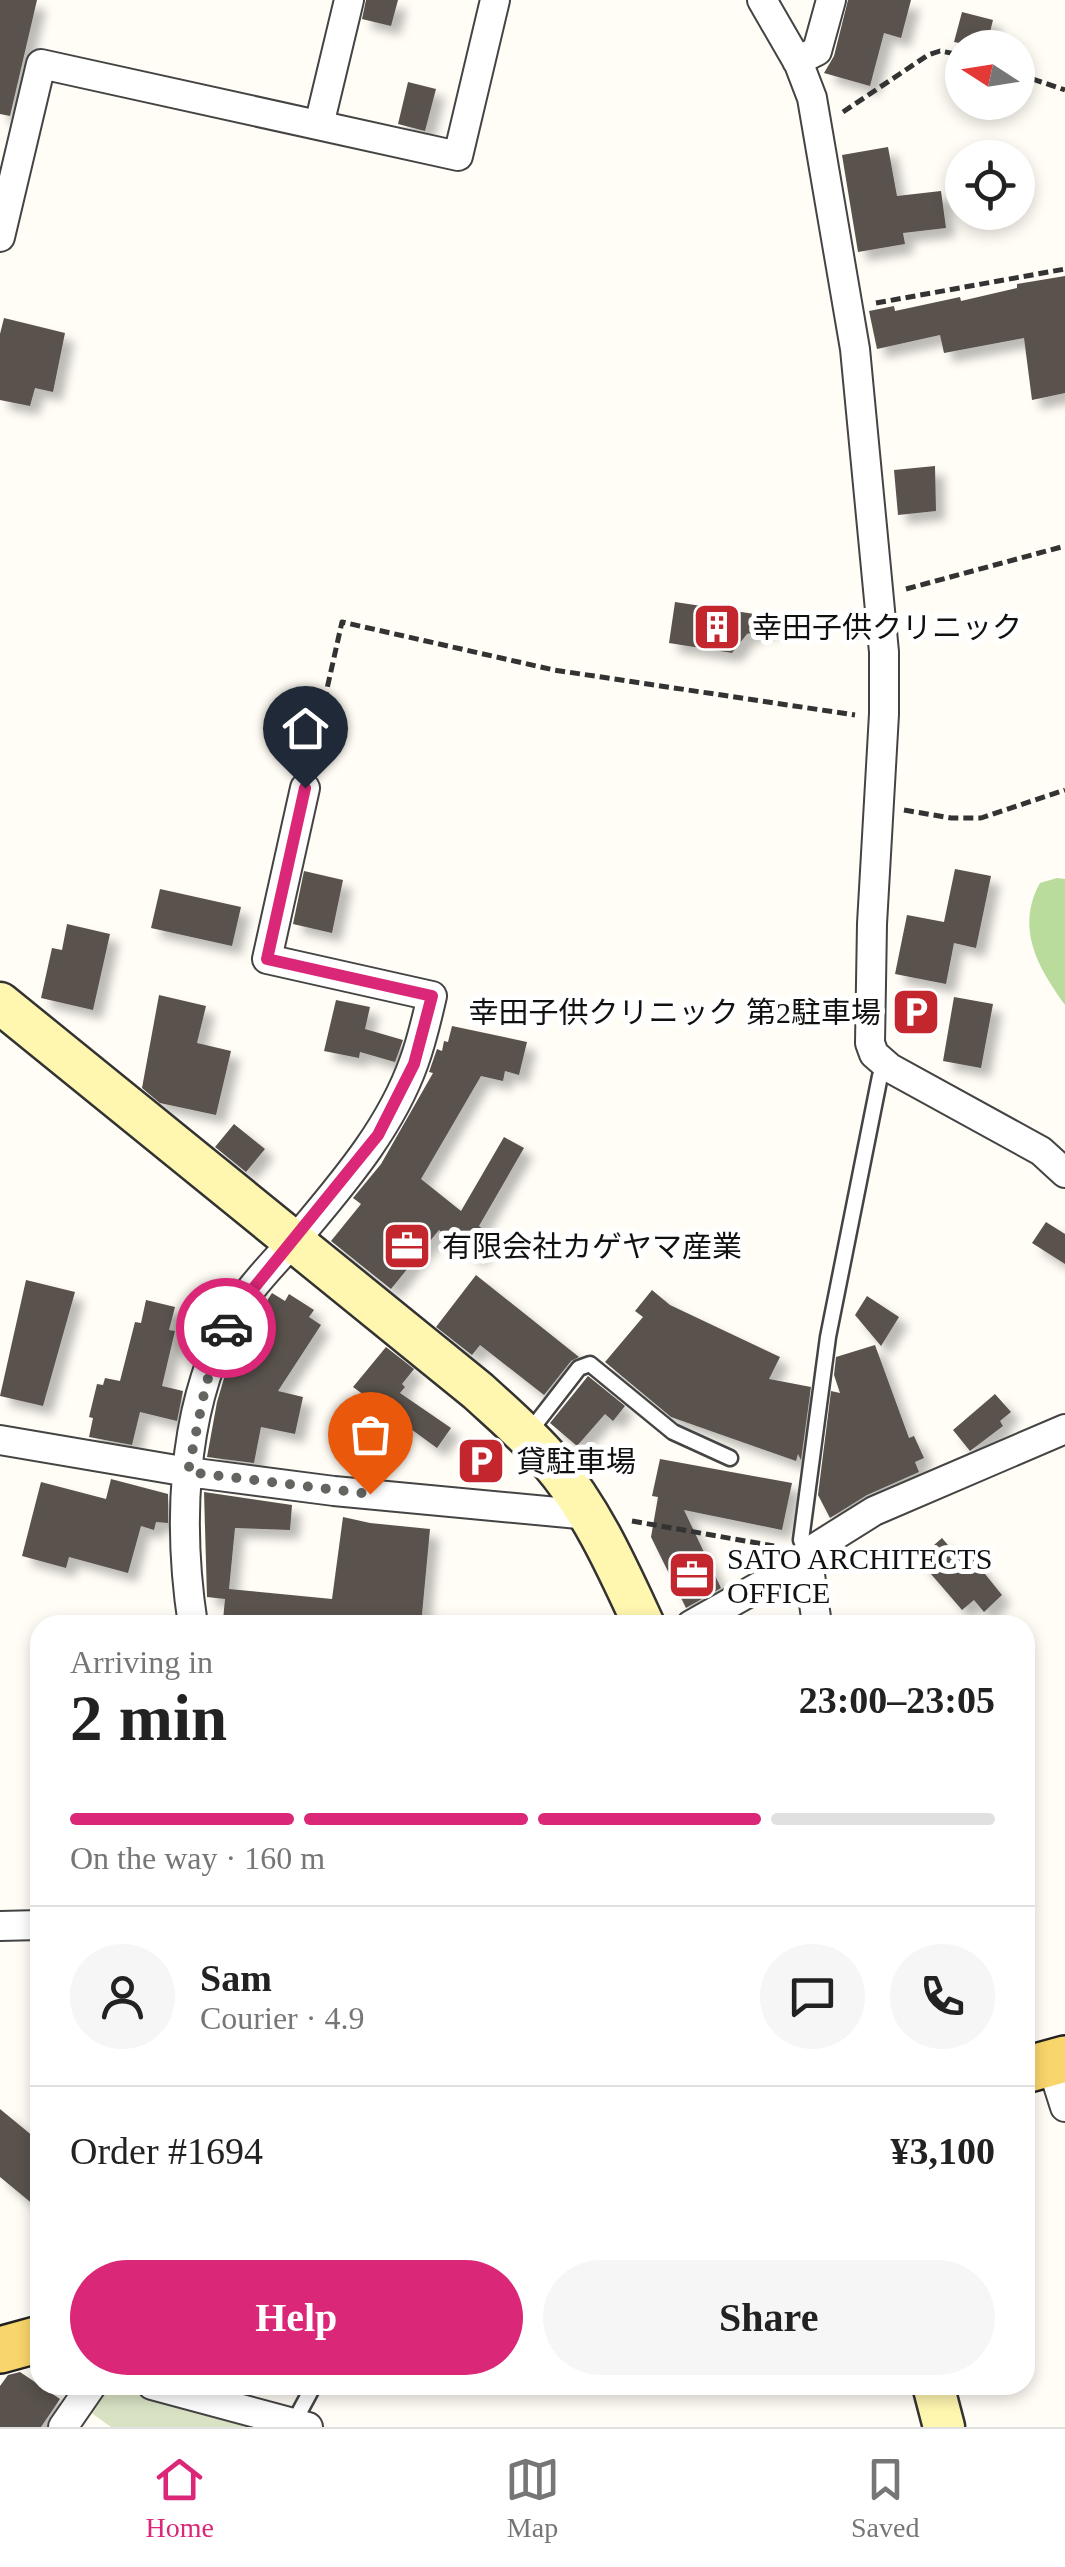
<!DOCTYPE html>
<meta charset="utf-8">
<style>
:root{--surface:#fff;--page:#f6f6f6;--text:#222;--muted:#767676;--line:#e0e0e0;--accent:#db2777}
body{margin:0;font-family:"Times New Roman","Noto Sans JP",serif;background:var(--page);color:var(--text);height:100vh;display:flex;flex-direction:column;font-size:38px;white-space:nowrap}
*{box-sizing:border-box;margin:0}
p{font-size:32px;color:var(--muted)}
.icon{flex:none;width:55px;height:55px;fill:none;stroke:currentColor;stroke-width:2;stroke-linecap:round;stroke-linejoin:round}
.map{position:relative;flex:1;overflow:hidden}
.sheet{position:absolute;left:30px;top:1615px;width:1005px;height:780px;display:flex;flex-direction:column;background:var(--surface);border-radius:30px;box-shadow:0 5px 15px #0003}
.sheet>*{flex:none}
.needle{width:65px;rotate:282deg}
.tools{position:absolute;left:945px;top:30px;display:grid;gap:20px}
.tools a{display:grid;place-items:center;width:90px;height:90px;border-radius:50%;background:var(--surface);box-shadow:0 5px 15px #0003;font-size:50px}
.pin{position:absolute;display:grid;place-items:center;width:85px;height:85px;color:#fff;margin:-102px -42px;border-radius:50% 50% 50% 0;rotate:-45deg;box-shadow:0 0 10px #0007}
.pin .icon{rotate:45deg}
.courier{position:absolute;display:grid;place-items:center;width:100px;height:100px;margin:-50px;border:8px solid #db2777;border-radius:50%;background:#fff;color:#222;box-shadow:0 2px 12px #0007}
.summary em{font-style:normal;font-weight:700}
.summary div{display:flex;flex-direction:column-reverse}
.summary{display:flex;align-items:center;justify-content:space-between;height:170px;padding:0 40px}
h1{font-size:65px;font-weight:700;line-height:75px}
.bar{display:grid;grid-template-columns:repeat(4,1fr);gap:15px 10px;align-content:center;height:120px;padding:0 40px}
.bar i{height:12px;border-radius:8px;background:var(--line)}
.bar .current{background:var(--accent)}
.bar p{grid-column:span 4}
.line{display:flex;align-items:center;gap:25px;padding:0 40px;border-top:2px solid var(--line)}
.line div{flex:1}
.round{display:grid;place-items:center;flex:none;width:105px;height:105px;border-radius:52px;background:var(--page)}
.cta{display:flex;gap:20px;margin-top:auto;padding:20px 40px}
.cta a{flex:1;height:115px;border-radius:60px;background:var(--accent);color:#fff;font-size:40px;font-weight:700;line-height:115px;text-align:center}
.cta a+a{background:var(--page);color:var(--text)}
.menu{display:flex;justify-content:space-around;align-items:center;height:140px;border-top:2px solid var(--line);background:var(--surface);font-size:28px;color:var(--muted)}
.menu a{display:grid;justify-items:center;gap:5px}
.menu .current{color:var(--accent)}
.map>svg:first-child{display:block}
.forest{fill:#b9dc9c}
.cemetery{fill:#d9e3c4}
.building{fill:#5a524d;filter:url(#shadow)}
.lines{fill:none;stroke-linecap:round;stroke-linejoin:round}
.lane-casing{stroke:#444;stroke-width:19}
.street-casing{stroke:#444;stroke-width:32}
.secondary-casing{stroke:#333;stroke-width:45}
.primary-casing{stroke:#222;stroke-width:50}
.path{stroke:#333;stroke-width:5;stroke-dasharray:10 5;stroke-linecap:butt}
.lane{stroke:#fff;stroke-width:14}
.street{stroke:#fff;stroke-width:28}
.secondary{stroke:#fff6b0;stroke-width:40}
.primary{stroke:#f9d66b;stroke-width:45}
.done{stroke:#646461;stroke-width:10;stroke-dasharray:0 18}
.route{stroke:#db2777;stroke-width:12}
.labels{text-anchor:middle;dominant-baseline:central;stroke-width:10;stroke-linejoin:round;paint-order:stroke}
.poi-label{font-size:30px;fill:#111;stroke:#fff;text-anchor:start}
</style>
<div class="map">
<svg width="1065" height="2427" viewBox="0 0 1065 2427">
<defs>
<filter id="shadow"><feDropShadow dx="9" dy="9" stdDeviation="5" flood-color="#0004"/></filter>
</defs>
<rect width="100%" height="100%" fill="#fffdf5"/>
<!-- forest -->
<path class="forest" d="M 1057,878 L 1065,879 L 1065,1005 C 1038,968 1015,928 1040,883 Z"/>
<!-- cemetery -->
<path class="cemetery" d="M 115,2388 L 265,2427 L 111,2427 L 90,2412 L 104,2392 Z"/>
<!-- building -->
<path class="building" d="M 0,0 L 37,0 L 10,116 L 0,114 Z
M 366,0 L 398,0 L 391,26 L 362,19 Z
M 848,0 L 911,0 L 901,38 L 884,33 L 870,86 L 824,73 L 834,56 Z
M 962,12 L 993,20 L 986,48 L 954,42 Z
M 408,82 L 436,89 L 425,131 L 398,124 Z
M 888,147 L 897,196 L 941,191 L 946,228 L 903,233 L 905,244 L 858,252 L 842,155 Z
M 1065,276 L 1065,393 L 1032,400 L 1024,338 L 944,353 L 940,335 L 877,349 L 869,311 L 894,306 L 895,311 L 960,297 L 961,301 L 1017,288 L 1017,284 Z
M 4,318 L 65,333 L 53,392 L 35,388 L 30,406 L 0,400 L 0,334 Z
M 935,466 L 936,511 L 898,515 L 894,470 Z
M 675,602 L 795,620 L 747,634 L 732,653 L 669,643 Z
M 955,869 L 991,876 L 976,948 L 954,943 L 946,984 L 895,974 L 907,915 L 944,922 Z
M 304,871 L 343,880 L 332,933 L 293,924 Z
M 160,889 L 241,907 L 232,946 L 151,928 Z
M 67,924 L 110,934 L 93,1010 L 41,998 L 52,948 L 62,950 Z
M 159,995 L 206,1006 L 197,1043 L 231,1051 L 216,1115 L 160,1103 L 142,1088 Z
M 954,997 L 993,1004 L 981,1068 L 943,1061 Z
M 336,1000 L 370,1007 L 365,1029 L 403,1040 L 395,1062 L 360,1052 L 359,1058 L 324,1051 Z
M 452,1026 L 527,1042 L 519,1075 L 505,1071 L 503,1081 L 481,1076 L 421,1179 L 461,1211 L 504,1137 L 524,1148 L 479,1226 L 493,1237 L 476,1258 L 439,1230 L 391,1289 L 331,1241 L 361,1204 L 353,1198 L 381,1164 L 433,1073 L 429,1072 L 437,1049 L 442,1051 L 444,1041 L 448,1042 Z
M 234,1124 L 265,1149 L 246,1172 L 215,1147 Z
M 1046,1222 L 1065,1234 L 1065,1264 L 1032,1243 Z
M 476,1275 L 579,1357 L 571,1361 L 544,1395 L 480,1345 L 472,1355 L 436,1327 Z
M 26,1280 L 75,1292 L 43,1406 L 0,1396 Z
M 652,1290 L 670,1305 L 780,1357 L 769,1379 L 811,1387 L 801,1460 L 798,1454 L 796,1461 L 671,1417 L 605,1362 L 643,1317 L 635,1311 Z
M 272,1293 L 285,1301 L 289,1294 L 314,1310 L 309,1317 L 321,1325 L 278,1391 L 303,1397 L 295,1434 L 261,1427 L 254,1463 L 207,1457 L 217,1402 L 227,1368 L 235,1350 Z
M 867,1296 L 899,1317 L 881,1346 L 855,1315 Z
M 146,1300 L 175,1307 L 169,1330 L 175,1331 L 162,1386 L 183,1391 L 177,1421 L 140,1412 L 132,1445 L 89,1437 L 93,1418 L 89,1417 L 97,1384 L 103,1385 L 105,1378 L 120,1381 L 135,1322 L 141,1323 Z
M 875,1345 L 909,1438 L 914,1436 L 924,1458 L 915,1462 L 919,1472 L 867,1495 L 830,1518 L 818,1495 L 831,1391 L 840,1393 L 834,1375 L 836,1357 Z
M 386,1347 L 414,1369 L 402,1384 L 405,1387 L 400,1393 L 451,1428 L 437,1448 L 353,1387 Z
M 588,1376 L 625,1406 L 613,1421 L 605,1414 L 577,1446 L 550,1423 Z
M 995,1394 L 1011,1412 L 1000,1421 L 1003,1426 L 970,1451 L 953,1430 Z
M 660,1459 L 792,1483 L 782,1530 L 684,1510 L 721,1588 L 686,1608 L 651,1537 L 658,1497 L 652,1496 Z
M 111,1479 L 168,1494 L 168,1523 L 156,1522 L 154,1530 L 141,1526 L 128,1573 L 69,1557 L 66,1568 L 22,1556 L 41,1482 L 106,1499 Z
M 204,1492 L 292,1505 L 290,1530 L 235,1528 L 229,1589 L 332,1599 L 343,1517 L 370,1523 L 430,1529 L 421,1625 L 312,1625 L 264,1618 L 263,1624 L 223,1620 L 225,1599 L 207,1597 Z
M 942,1538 L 966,1566 L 973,1559 L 1002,1595 L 984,1612 L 974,1600 L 962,1610 L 918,1559 Z
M 0,2109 L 40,2142 L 40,2210 L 0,2177 Z
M 20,2372 L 60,2399 L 41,2427 L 0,2427 L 0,2386 L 8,2375 Z"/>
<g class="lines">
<!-- lane casing -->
<g class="lane-casing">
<path id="lane" d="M 527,1435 L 579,1368 L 590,1364 L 673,1432 L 730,1458
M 807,1553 L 801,1540 L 828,1337 L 880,1076 L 887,1067
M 294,2422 L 314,2385"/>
</g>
<!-- street casing -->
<g class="street-casing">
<path id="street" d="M 762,0 L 799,64 L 812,98 L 855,349 L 884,652 L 884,714 L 872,924 L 870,1043 L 874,1054 L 890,1068 L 1041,1151 L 1065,1173
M 797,61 L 817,51 L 831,0
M 319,125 L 349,0
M 0,237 L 41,64 L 458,156 L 495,0
M 0,1440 L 188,1472 L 334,1491 L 589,1515
M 193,1625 C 178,1528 181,1417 226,1327 C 245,1290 279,1258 307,1226 C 349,1176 392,1124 414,1062 C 422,1040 427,1018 432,996 L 267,959 L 305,788
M 691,1625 L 808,1559
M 817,1625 L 807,1553 L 874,1511 L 1065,1429
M 0,1926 L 40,1925
M 1051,2063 L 1065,2107
M 152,2385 L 308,2427
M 63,2427 L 92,2385"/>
</g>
<!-- secondary casing -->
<g class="secondary-casing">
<path id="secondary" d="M 0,1003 L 478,1391 C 503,1414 529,1436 551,1462 C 592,1510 618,1569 644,1625
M 933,2385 L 944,2427"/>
</g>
<!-- primary casing -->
<g class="primary-casing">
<path id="primary" d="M 1025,2070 L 1065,2059
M 0,2350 L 40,2339"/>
</g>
<!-- path -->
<path class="path" d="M 1018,74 L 1065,90
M 843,112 L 928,55 L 940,51 L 962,55
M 876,303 L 1065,269
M 906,589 L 1065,546
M 311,760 L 342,622 L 554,670 L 855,715
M 904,810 L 951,818 L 981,818 L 1065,790
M 632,1521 L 774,1546"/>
<!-- lane -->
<use href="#lane" class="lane"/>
<!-- street -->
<use href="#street" class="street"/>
<!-- secondary -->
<use href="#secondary" class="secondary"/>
<!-- primary -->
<use href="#primary" class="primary"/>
</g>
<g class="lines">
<!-- done -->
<path class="done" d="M 226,1328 L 206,1384 L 188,1472 L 370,1494"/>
<!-- route -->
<path class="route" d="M 226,1328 L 236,1310 L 378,1135 L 414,1064 L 432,996 L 267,959 L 305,788"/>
</g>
<!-- icons -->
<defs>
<g id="building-square" transform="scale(2.5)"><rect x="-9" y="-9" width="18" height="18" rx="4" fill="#c4262e" stroke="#fff"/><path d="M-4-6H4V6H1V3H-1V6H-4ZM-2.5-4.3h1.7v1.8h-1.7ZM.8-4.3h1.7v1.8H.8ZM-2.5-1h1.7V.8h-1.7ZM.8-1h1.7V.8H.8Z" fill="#fff"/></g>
<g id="parking-square" transform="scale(2.5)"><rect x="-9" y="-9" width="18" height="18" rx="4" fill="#c4262e" stroke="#fff"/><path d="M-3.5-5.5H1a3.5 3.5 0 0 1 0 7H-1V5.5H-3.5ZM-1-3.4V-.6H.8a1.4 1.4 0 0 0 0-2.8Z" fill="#fff"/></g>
<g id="office-square" transform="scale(2.5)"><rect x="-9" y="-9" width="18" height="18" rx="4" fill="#c4262e" stroke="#fff"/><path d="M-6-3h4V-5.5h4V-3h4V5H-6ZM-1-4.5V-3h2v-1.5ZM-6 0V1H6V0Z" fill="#fff"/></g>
</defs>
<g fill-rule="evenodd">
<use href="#building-square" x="717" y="627"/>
<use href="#parking-square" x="916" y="1012"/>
<use href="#office-square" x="407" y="1246"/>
<use href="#parking-square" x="481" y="1461"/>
<use href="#office-square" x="692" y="1575"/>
</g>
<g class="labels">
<!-- poi labels -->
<g class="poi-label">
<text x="752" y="627">幸田子供クリニック</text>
<text x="881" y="1012" text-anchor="end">幸田子供クリニック 第2駐車場</text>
<text x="442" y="1246">有限会社カゲヤマ産業</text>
<text x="516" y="1461">貸駐車場</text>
<text x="727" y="1558">SATO ARCHITECTS<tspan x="727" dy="34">OFFICE</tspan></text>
</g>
</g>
</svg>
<div class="tools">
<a><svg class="needle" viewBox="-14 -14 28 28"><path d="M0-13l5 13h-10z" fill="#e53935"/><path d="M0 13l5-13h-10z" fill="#767676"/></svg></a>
<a><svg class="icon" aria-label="locate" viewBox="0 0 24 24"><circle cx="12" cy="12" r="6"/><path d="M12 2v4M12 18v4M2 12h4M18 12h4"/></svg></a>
</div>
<div class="pin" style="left:370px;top:1494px;background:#ea580c"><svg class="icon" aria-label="bag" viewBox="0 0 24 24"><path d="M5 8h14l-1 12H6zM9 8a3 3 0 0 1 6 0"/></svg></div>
<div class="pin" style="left:305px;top:788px;background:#1f2937"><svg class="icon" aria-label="home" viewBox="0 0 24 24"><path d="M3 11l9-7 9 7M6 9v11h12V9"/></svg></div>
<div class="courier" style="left:226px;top:1328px"><svg class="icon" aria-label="car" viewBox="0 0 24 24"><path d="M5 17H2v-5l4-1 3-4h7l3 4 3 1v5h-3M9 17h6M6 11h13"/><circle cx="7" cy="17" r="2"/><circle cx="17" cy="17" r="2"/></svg></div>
<section class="sheet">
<div class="summary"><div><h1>2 min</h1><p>Arriving in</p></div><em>23:00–23:05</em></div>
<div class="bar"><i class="current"></i><i class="current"></i><i class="current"></i><i></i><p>On the way · 160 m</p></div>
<div class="line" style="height:180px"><a class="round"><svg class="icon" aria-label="person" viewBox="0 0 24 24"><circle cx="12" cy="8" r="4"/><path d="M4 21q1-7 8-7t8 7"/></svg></a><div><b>Sam</b><p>Courier · 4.9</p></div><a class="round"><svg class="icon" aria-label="chat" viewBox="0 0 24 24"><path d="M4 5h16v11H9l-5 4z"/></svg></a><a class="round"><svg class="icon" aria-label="phone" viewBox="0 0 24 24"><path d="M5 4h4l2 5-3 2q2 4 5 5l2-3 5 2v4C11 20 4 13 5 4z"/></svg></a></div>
<div class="line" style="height:130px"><div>Order #1694</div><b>¥3,100</b></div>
<div class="cta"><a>Help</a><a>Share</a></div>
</section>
</div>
<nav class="menu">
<a class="current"><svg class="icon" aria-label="home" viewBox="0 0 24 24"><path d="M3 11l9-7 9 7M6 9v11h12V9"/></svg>Home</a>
<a><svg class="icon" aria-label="map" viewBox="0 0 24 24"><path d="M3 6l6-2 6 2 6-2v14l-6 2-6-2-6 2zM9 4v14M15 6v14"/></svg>Map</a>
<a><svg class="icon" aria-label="saved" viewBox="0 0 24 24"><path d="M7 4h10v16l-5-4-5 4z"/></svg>Saved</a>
</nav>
